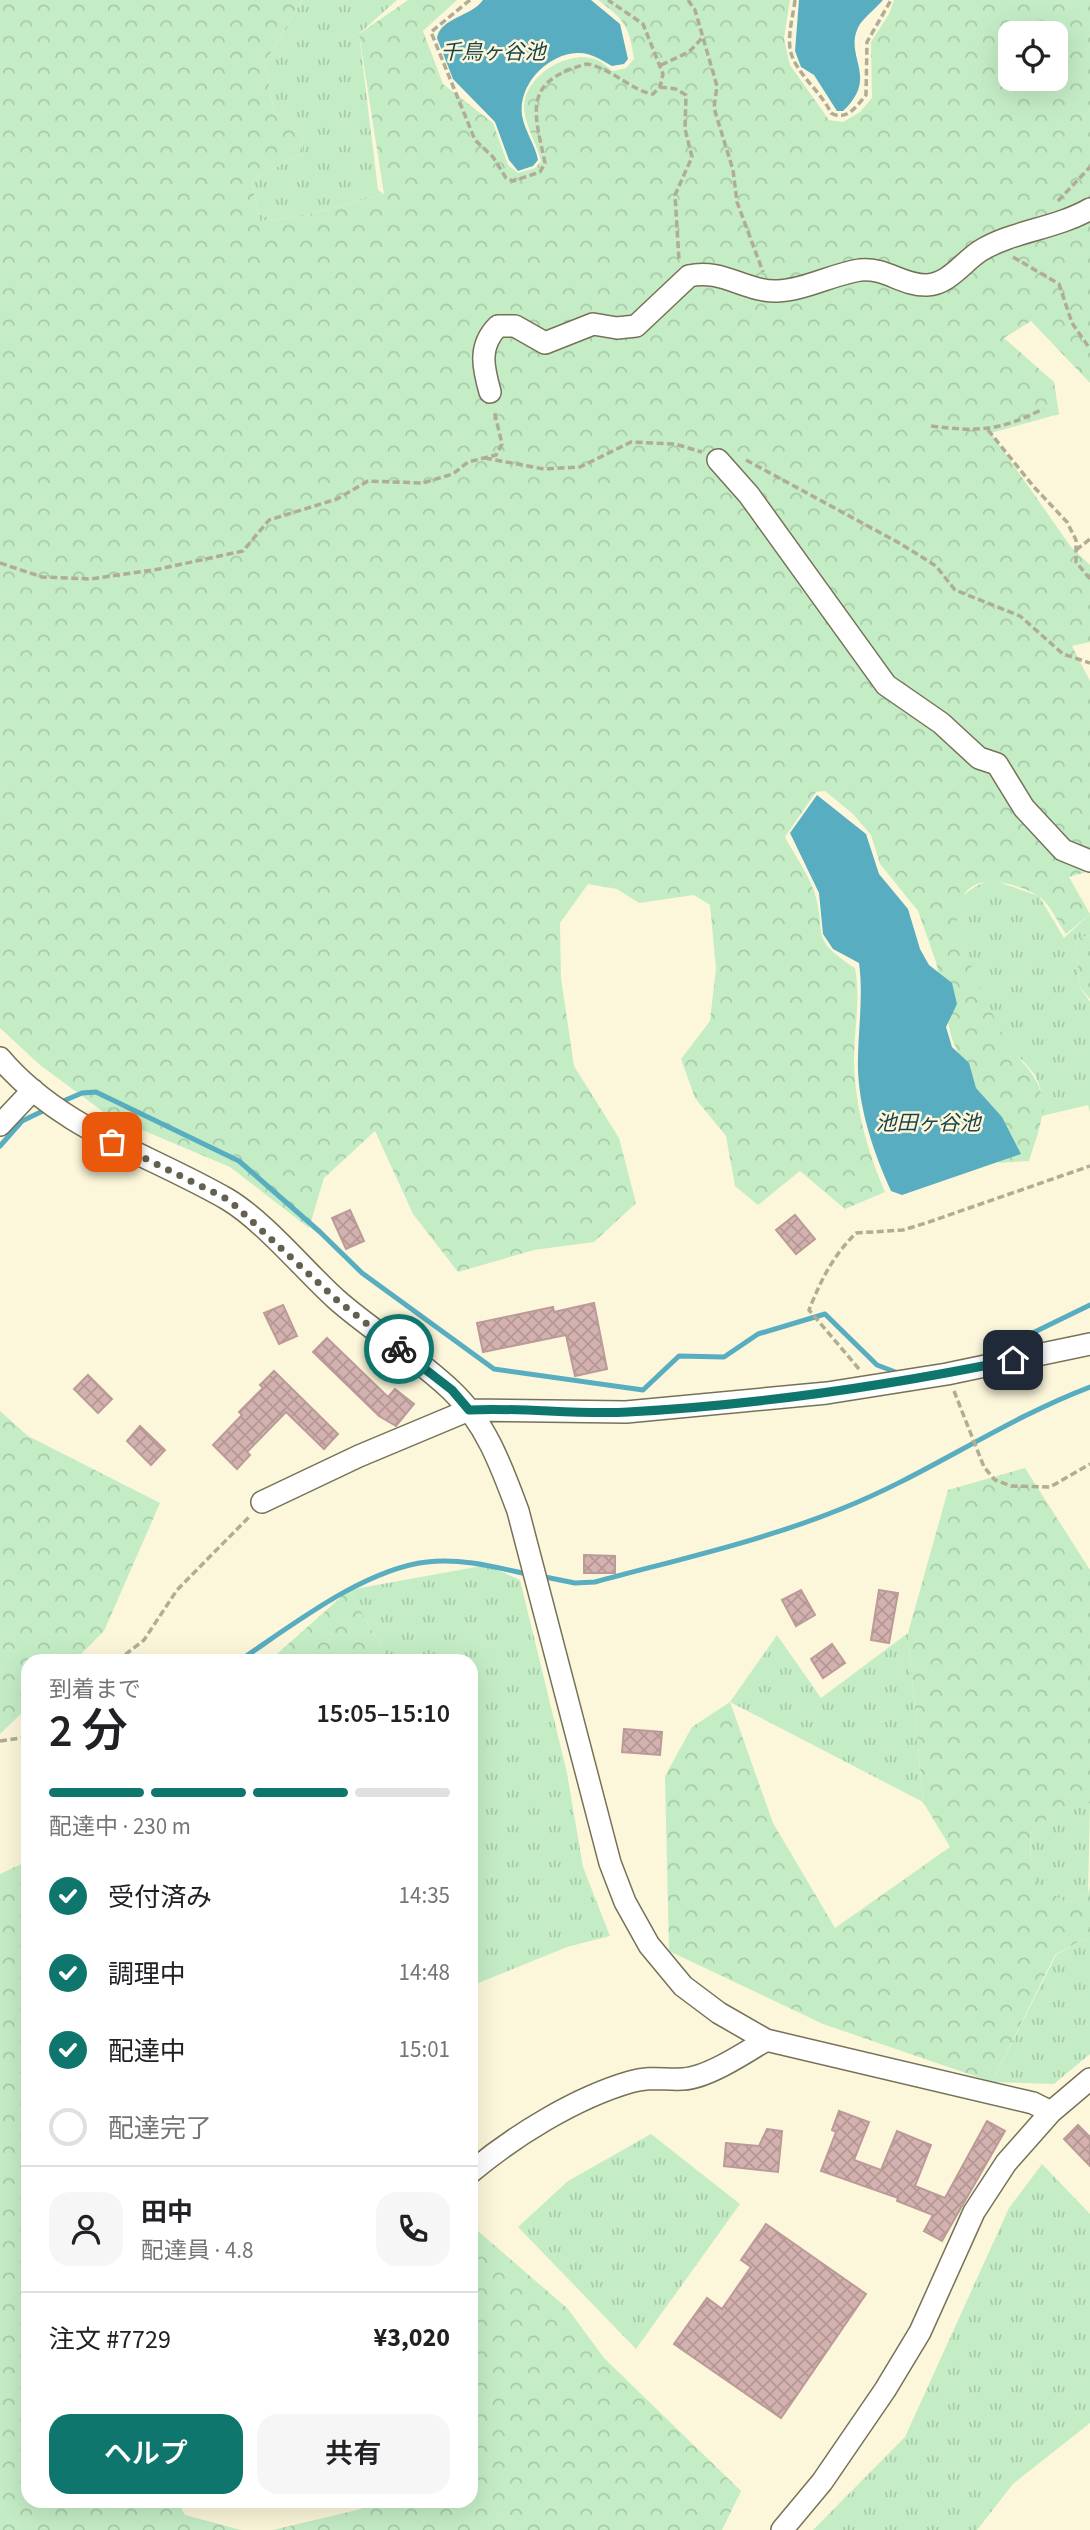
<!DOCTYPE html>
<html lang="ja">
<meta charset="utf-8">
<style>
:root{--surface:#fff;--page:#f6f6f6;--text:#202124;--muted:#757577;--line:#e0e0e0;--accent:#0f766e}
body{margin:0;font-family:"Source Sans 3","Noto Sans JP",sans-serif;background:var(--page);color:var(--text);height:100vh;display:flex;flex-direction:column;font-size:26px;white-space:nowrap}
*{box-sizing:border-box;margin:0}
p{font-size:23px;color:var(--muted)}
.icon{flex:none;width:38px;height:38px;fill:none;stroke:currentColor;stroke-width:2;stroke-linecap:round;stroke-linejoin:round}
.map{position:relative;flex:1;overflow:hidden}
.panel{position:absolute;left:21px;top:1654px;width:457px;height:854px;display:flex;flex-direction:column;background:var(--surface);border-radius:21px;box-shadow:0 7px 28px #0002}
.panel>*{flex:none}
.tools{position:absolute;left:998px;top:21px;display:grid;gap:14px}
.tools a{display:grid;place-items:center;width:70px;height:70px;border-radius:14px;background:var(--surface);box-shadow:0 7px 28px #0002;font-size:35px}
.pin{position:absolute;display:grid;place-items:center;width:60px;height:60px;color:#fff;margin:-30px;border-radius:14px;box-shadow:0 4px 10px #0006}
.courier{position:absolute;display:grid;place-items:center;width:70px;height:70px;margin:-35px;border:5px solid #0f766e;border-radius:50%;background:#fff;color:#222;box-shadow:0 2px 9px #0007}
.summary em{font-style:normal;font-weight:600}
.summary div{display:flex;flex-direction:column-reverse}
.summary{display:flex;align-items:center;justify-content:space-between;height:119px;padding:0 28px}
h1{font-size:46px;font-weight:600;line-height:52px}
.bar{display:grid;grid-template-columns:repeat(4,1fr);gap:10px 7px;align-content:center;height:84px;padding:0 28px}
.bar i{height:9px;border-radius:5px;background:var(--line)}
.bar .current{background:var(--accent)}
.bar p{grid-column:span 4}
.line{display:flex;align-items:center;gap:18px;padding:0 28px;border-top:2px solid var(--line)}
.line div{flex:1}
.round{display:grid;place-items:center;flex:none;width:74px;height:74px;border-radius:21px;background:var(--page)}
ol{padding:0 28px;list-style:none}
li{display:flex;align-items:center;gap:21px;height:77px}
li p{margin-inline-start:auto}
li .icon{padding:7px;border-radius:50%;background:var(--accent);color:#fff;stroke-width:4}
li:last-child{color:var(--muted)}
li i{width:38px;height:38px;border:4px solid var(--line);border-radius:50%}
.cta{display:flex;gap:14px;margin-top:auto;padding:14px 28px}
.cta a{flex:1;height:80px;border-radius:21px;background:var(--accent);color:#fff;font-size:28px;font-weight:600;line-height:80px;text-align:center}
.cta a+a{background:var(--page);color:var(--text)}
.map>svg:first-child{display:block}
.grass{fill:url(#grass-tufts)}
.forest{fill:url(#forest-crowns);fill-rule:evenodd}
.water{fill:#58adc1}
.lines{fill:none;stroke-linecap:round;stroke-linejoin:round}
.stream{stroke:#58adc1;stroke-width:5}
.building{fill:url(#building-cross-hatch);stroke:#bb9a98;stroke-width:2}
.minor-casing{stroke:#767257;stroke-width:24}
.path{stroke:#b0ac95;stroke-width:3.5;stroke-dasharray:7 3.5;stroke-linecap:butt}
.minor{stroke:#fff;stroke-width:21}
.done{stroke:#636050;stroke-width:7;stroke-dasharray:0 12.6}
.route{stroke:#0f766e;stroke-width:9}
.labels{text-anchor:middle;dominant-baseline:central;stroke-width:5;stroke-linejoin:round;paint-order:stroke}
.water-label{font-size:21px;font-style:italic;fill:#1b434c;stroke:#fcf7da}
</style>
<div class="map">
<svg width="1090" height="2530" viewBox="0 0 1090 2530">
<defs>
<pattern id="grass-tufts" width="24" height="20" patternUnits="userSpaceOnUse" patternTransform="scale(1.75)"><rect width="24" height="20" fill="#c4edc6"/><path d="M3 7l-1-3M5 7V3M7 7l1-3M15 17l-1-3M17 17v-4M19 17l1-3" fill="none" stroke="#a7caa9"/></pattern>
<pattern id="forest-crowns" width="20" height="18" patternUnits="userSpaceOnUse" patternTransform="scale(1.75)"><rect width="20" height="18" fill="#c4edc6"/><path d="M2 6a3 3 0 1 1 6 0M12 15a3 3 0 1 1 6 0" fill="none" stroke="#a7caa9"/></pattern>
<pattern id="building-cross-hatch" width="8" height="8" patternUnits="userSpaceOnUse" patternTransform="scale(1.75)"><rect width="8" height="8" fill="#d3b1af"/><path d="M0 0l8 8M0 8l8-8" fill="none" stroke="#b49795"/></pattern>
</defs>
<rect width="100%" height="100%" fill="#fcf7da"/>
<!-- grass -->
<path class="grass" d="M 302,0 L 397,0 L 359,34 L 378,190 L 384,194 L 299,217 L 260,221 L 251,180 L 303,153 L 302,138 L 274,111 L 265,63 Z
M 985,882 L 998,882 L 1039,896 L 1064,938 L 1090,914 L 1090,935 L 1076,939 L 1079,986 L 1090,1002 L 1090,1112 L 1088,1105 L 1042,1116 C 1042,1101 1042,1086 1034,1074 C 1028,1065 1019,1058 1012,1050 C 997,1030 952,934 956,911 C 959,895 972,888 985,882 Z
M 487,1565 L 520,1580 L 567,1773 L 583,1867 L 610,1936 L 567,1947 L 471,1986 L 471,1661 L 389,1661 L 349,1590 Z
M 908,1633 L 923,1802 L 730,1702 L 777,1635 L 821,1698 Z
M 1090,1801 L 1088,1894 L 1067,1902 L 1036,1890 L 1030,1868 L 1031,1834 L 1059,1808 Z
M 1085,1938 L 1090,1938 L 1090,2054 L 1054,2084 L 992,2082 L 1056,1955 Z
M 651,2134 L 740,2204 L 636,2349 L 518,2227 L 568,2181 Z
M 1042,2164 L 1090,2214 L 1090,2423 L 1013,2484 L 977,2530 L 813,2530 L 905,2437 L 1009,2208 Z"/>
<!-- forest -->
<path class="forest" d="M 0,0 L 302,0 L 265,63 L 274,111 L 302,138 L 303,153 L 251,180 L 260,221 L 299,217 L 384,194 L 359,34 L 408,0 L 457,0 L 423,31 L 443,84 L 493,123 L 508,165 L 518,173 L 535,168 L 541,161 C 537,142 520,118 525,99 C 532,72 568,51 595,59 C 601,61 607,67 613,71 L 626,68 L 634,59 C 629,26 625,20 598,0 L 790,0 L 784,38 L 790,65 L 829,120 L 843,122 L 860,112 L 872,98 L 871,42 L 889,14 L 894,0 L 1090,0 L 1090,383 L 1031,321 L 1004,338 L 1054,382 L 1059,414 L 991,433 L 1071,547 L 1090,565 L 1090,642 L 1072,646 L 1090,681 L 1090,871 L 1069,877 L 1090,914 L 1066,934 C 1058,923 1049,902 1038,896 C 1020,884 976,872 964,895 C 962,900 958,905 957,910 C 952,932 997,1029 1012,1049 C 1023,1064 1036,1074 1041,1093 C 1047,1115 1035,1140 1029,1161 L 999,1163 L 993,1115 L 973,1089 L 951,1036 L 936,962 L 918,911 L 880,864 L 871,835 L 853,814 L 825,791 L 816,792 L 785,837 C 794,854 807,872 814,891 C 828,935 807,937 855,968 C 861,998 854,1030 854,1060 C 855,1107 867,1150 885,1192 L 845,1209 L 800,1171 L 758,1205 L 735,1186 L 726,1136 L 695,1098 L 681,1059 L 710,1021 L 716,968 L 710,905 L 694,895 L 639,903 L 617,889 L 588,884 L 560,923 L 561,978 L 574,1066 L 619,1138 L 636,1203 L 594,1242 L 534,1250 L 458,1272 L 413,1214 L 375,1131 L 324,1178 L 309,1228 L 230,1167 L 109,1116 L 40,1065 L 0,1028 ZM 1010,33 L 1055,33 L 1055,79 L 1010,79 Z
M 1090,935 L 1090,999 L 1079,986 L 1076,939 Z
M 0,1411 L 28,1436 L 160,1503 L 104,1631 L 74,1661 L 28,1661 L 28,1707 L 0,1734 Z
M 1025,1468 L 1090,1570 L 1090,1803 L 1059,1808 L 1031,1834 C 1029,1877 1028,1881 1067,1902 L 1088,1894 L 1090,1886 L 1090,1938 L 1085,1938 L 1055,1955 L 992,2082 L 823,2024 L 669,1951 L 665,1776 L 692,1727 L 730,1702 L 773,1823 L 835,1928 L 950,1847 L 923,1802 L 908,1633 L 948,1490 Z
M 349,1590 L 389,1661 L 269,1661 Z
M 28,1861 L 28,2501 L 177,2501 L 185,2515 L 241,2530 L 0,2530 L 0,1874 Z
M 471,2225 L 568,2309 L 604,2358 L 741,2491 L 722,2530 L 273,2530 L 361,2509 L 368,2501 L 471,2501 Z"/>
<!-- water -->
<path class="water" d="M 483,0 L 591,0 L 620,24 L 628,59 L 624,64 L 612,66 C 602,60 590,52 577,53 C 548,54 518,84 522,115 C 524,130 535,144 538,160 L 533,166 L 518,171 L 509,160 L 495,122 L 453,79 L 437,38 C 440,18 472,16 483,0 Z
M 799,0 L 883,0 C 876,8 866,16 860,24 C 841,56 881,75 843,111 L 837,111 L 814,75 L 801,67 L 795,51 Z
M 817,795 L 866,834 L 879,874 L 908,909 L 920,949 L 929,965 L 952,983 L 957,1004 L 946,1027 L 952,1047 L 969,1063 L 976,1088 L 1002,1117 L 1021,1154 L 902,1195 L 891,1191 C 874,1153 860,1113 858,1071 C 857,1035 864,999 859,963 L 833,949 L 823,934 L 819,893 L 790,833 Z"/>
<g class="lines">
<!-- stream -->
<path class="stream" d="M 61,1102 L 82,1093 L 96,1092 L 239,1161 L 320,1232 L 362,1273 L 494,1369 L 643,1390 L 679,1356 L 724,1357 L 758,1334 L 825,1314 L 877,1365 L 898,1373
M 0,1146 L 22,1121 L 49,1108
M 983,1357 L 1090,1305
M 540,1576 L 575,1583 L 595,1582 C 676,1560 762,1541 841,1509 C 927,1475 1003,1420 1090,1387
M 239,1661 C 291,1626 364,1569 427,1562 C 461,1558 495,1567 527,1574"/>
</g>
<!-- building -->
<path class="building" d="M 350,1210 L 364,1241 L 346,1249 L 332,1218 Z
M 795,1215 L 815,1239 L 796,1254 L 776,1230 Z
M 594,1303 L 607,1369 L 575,1376 L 566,1335 L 483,1352 L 477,1323 L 553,1307 L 554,1312 Z
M 283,1305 L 297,1336 L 279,1344 L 264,1313 Z
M 327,1338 L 388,1397 L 395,1389 L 414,1404 L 396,1426 L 379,1416 L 313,1352 Z
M 274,1371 L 338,1434 L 324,1449 L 286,1412 L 247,1452 L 250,1455 L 237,1469 L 213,1445 L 242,1415 L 239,1412 L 263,1388 L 260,1385 Z
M 88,1375 L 112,1399 L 98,1413 L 74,1389 Z
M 140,1426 L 165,1450 L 151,1465 L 127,1441 Z
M 584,1555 L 615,1556 L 615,1573 L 584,1573 Z
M 801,1590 L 815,1615 L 796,1626 L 782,1600 Z
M 879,1590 L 898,1593 L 889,1643 L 871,1640 Z
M 832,1644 L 845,1663 L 823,1678 L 811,1659 Z
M 624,1729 L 662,1732 L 660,1755 L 622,1752 Z
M 839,2111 L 869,2122 L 854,2160 L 881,2170 L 897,2131 L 931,2145 L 915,2186 L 945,2198 L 987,2121 L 1005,2131 L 942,2241 L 924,2231 L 933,2215 L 897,2201 L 898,2198 L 821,2171 L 836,2132 L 832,2130 Z
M 1078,2125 L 1090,2137 L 1090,2166 L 1064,2139 Z
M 767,2129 L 782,2131 L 778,2172 L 724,2166 L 726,2143 L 759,2146 Z
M 766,2224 L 866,2294 L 781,2418 L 674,2344 L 707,2298 L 722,2309 L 751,2267 L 741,2260 Z"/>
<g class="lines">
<!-- minor casing -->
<g class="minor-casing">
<path id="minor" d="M 490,392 C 483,367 478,346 498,326 L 515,326 L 545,343 L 593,324 L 617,328 L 636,326 L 689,276 C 721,268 746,292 777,291 C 805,290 833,274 860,270 C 885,267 903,286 927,285 C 949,284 963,262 980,251 C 1012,231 1055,229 1090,209
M 718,460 L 749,495 L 886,685 L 941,723 L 979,758 L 997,764 L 1024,808 L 1063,850 L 1090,861
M 0,1058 C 60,1129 149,1154 227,1199 C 264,1221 304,1270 336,1299 C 373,1332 417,1357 452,1391 C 486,1423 502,1468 518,1511 L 610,1863 L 625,1902 L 649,1945 L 683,1986 L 719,2013 L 766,2040 L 1033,2103 L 1051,2112
M 0,1125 L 33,1090
M 262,1502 L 359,1456 L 469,1410 L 626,1412 L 827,1393 L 947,1374 L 1090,1344
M 471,2172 C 514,2136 575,2098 630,2082 C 650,2076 664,2080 683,2079 C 707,2078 745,2053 766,2040
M 782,2530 L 822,2482 L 885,2390 L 920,2332 L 974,2212 L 1006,2163 L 1051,2112 L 1090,2079"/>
</g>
<!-- path -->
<path class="path" d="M 470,0 L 431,32 L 475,140 L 493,157 L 506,178 L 513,181 L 540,172 L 545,163 C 534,111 522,81 587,64 C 611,68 634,92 653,94 L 660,87 L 663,74 L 643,24 L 608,0
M 688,0 L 695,10 L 717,86 L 714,108 L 733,170 L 737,202 L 763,272
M 795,0 C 793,17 788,32 790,49 C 794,72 821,91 831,113 C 846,122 857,106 866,95 L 867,42 L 891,0
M 661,65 L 689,52 L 704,36
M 660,87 L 676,89 L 686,95 L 685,129 L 692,157 L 675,195 L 679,260
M 1058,201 L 1090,167
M 1013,257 L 1059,284 L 1072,323 L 1090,349
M 931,426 C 979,432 999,431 1043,409
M 988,430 L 1034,487 L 1067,522 L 1076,540 L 1076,562 L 1090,579
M 485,458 L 544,469 L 580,467 L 631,442 L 675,444 L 702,452
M 746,460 L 901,544 L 936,566 L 955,590 L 1020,616 L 1063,654 L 1090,663
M 1076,550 L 1090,539
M 0,563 L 42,577 L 91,579 L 159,569 L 243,551 L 269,520 L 337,499 L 368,481 L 423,483 L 453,474 L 468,462 L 496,455 L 502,444 L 494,410
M 859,1369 L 809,1310 C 821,1280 832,1257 856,1233 L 903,1230 L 926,1223 L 1090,1166
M 954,1391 L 984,1467 L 995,1480 L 1011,1486 L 1050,1487 L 1090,1464
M 117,1661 L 144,1640 L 177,1590 L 249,1517
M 0,1741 L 28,1737"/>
<!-- minor -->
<use href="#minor" class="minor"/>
</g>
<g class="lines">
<!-- done -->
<path class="done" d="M 112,1142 L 229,1200 L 338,1301 L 399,1349"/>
<!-- route -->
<path class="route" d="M 399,1349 L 452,1390 L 469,1410 C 522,1407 575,1415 628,1412 C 757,1405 886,1386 1013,1360"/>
</g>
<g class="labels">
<!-- water labels -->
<g class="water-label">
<text x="493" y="52">千鳥ヶ谷池</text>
<text x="928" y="1123">池田ヶ谷池</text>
</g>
</g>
</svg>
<div class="tools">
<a><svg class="icon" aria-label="locate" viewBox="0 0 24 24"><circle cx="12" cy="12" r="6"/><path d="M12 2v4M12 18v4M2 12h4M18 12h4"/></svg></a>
</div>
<div class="pin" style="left:112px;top:1142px;background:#ea580c"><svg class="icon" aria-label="bag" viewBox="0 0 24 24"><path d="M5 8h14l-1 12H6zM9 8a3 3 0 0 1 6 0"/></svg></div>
<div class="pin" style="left:1013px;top:1360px;background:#1f2937"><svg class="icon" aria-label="home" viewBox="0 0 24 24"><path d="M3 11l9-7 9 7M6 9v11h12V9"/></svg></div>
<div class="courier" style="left:399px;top:1349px"><svg class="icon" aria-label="bike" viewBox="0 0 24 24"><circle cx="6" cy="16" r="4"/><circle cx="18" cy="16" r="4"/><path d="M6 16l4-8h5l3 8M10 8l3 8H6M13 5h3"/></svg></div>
<section class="panel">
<div class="summary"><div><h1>2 分</h1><p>到着まで</p></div><em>15:05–15:10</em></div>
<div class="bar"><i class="current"></i><i class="current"></i><i class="current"></i><i></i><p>配達中 · 230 m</p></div>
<ol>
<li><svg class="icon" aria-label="check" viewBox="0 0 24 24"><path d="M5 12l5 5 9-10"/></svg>受付済み<p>14:35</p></li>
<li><svg class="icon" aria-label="check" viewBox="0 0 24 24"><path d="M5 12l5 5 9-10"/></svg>調理中<p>14:48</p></li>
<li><svg class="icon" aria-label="check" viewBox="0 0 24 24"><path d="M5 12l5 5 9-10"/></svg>配達中<p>15:01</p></li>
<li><i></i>配達完了</li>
</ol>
<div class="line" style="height:126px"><a class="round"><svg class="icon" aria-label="person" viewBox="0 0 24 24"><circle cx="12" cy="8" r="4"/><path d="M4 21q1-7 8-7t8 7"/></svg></a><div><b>田中</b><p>配達員 · 4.8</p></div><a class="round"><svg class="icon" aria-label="phone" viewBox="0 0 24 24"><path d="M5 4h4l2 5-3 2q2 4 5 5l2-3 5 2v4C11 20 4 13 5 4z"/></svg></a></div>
<div class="line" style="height:91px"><div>注文 #7729</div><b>¥3,020</b></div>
<div class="cta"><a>ヘルプ</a><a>共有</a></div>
</section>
</div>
